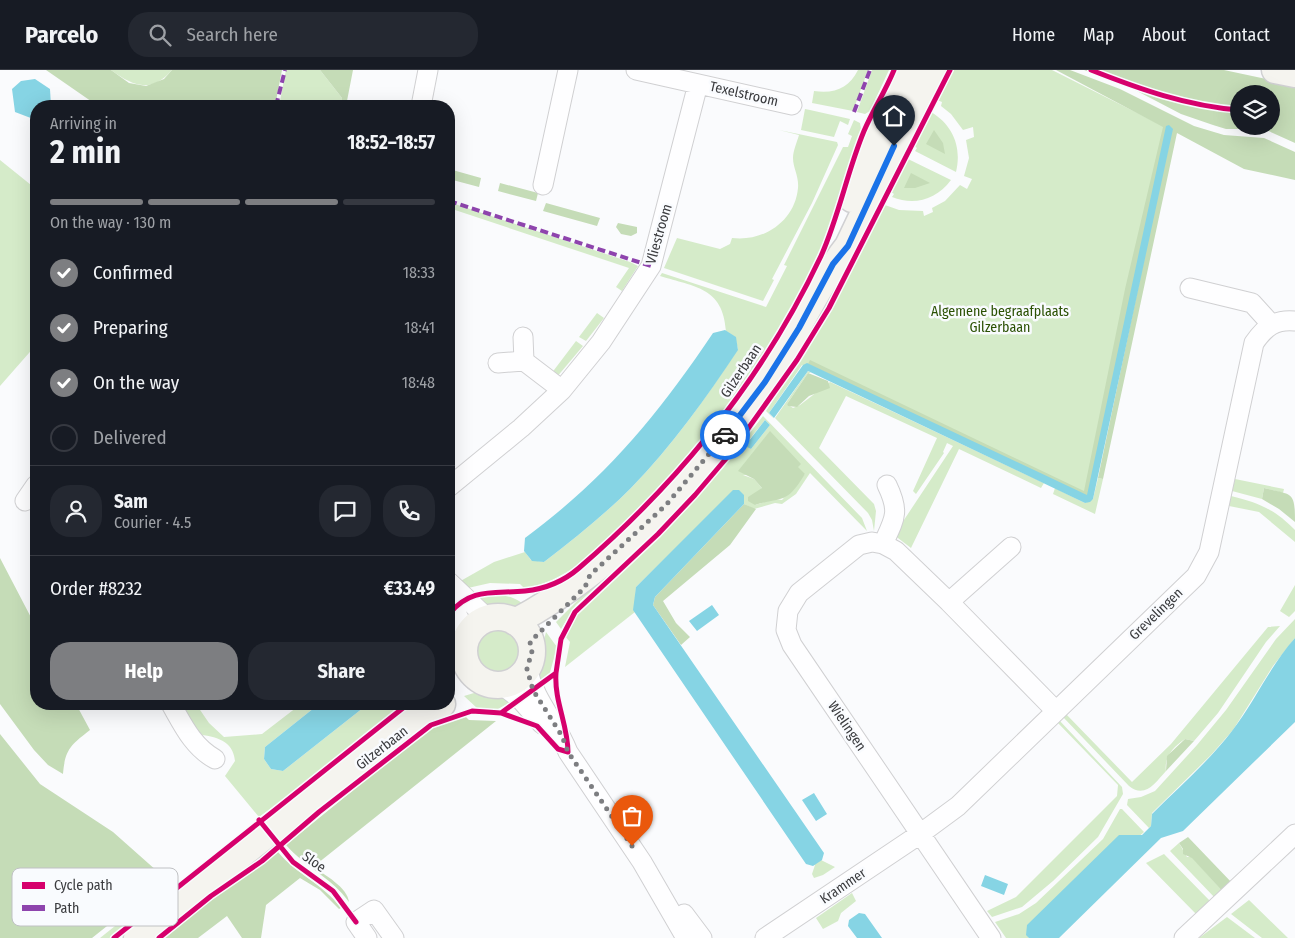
<!DOCTYPE html>
<meta charset="utf-8">
<style>
:root{--surface:#171b24;--page:#242831;--text:#f1f3f6;--muted:#9ea1a6;--line:#363941;--accent:#7d7e81}
body{margin:0;font-family:"Fira Sans Condensed",sans-serif;background:var(--page);color:var(--text);height:100vh;display:flex;flex-direction:column;font-size:19px;white-space:nowrap}
*{box-sizing:border-box;margin:0}
p{font-size:16px;color:var(--muted)}
.icon{flex:none;width:28px;height:28px;fill:none;stroke:currentColor;stroke-width:2;stroke-linecap:round;stroke-linejoin:round}
.map{position:relative;flex:1;overflow:hidden}
.details{position:absolute;left:30px;top:30px;width:425px;height:610px;display:flex;flex-direction:column;background:var(--surface);border-radius:20px;box-shadow:0 5px 20px #0002}
.details>*{flex:none}
.buttons{position:absolute;left:1230px;top:15px;display:grid;gap:10px}
.buttons a{display:grid;place-items:center;width:50px;height:50px;border-radius:50%;background:var(--surface);box-shadow:0 5px 20px #0002;font-size:25px}
.pin{position:absolute;display:grid;place-items:center;width:42px;height:42px;color:#fff;margin:-51px -21px;border-radius:50% 50% 50% 0;rotate:-45deg;box-shadow:0 0 5px #0007}
.pin .icon{rotate:45deg}
.courier{position:absolute;display:grid;place-items:center;width:50px;height:50px;margin:-25px;border:4px solid #1a73e8;border-radius:50%;background:#fff;color:#222;box-shadow:0 1px 6px #0007}
.summary em{font-style:normal;font-weight:700}
.summary div{display:flex;flex-direction:column-reverse}
.summary{display:flex;align-items:center;justify-content:space-between;height:85px;padding:0 20px}
h1{font-size:32px;font-weight:700;line-height:38px}
.bar{display:grid;grid-template-columns:repeat(4,1fr);gap:8px 5px;align-content:center;height:60px;padding:0 20px}
.bar i{height:6px;border-radius:4px;background:var(--line)}
.bar .on{background:var(--accent)}
.bar p{grid-column:span 4}
.line{display:flex;align-items:center;gap:12px;padding:0 20px;border-top:1px solid var(--line)}
.line div{flex:1}
.round{display:grid;place-items:center;flex:none;width:52px;height:52px;border-radius:20px;background:var(--page)}
ol{padding:0 20px;list-style:none}
li{display:flex;align-items:center;gap:15px;height:55px}
li p{margin-inline-start:auto}
li .icon{padding:5px;border-radius:50%;background:var(--accent);color:#fff;stroke-width:4}
li:last-child{color:var(--muted)}
li i{width:28px;height:28px;border:2px solid var(--line);border-radius:50%}
.cta{display:flex;gap:10px;margin-top:auto;padding:10px 20px}
.cta a{flex:1;height:58px;border-radius:20px;background:var(--accent);color:#fff;font-size:20px;font-weight:700;line-height:58px;text-align:center}
.cta a+a{background:var(--page);color:var(--text)}
header{display:flex;align-items:center;gap:30px;box-sizing:border-box;height:70px;padding:0 25px;background:var(--surface);border-bottom:1px solid var(--line)}
header strong{font-size:24px}
nav{display:flex;gap:28px;margin-inline-start:auto;font-size:18px}
.search{width:350px;height:45px;background:var(--page);display:flex;align-items:center;gap:12px;box-sizing:border-box;padding:0 18px;border-radius:20px;color:var(--muted);font-size:19px}
.map>svg:first-child{display:block}
.green{fill:#d5ebc9;fill-rule:evenodd}
.forest{fill:#c5dcb7;fill-rule:evenodd}
.water{fill:#86d4e4}
.lines{fill:none;stroke-linecap:round;stroke-linejoin:round}
.street-casing{stroke:#d0d0d2;stroke-width:21}
.secondary-casing{stroke:#d0d0d2;stroke-width:29}
.street{stroke:#fefeff;stroke-width:19}
.secondary{stroke:#f5f4ef;stroke-width:26}
.quiet{stroke:#8e44ad;stroke-width:4;stroke-dasharray:8 4;stroke-linecap:butt}
.cycleway-casing{stroke:#f9fbfe;stroke-width:8}
.cycleway{stroke:#d6006c;stroke-width:5}
.done{stroke:#7d7e81;stroke-width:5;stroke-dasharray:0 9}
.route{stroke:#1a73e8;stroke-width:6}
.labels{text-anchor:middle;dominant-baseline:central;stroke-width:5;stroke-linejoin:round;paint-order:stroke}
.street-label{font-size:14px;fill:#3a3b3e;stroke:#f9fbfe}
.park-label{font-size:14px;fill:#2b5104;stroke:#f9fbfe}
.key{fill:#f9fbfe;stroke:#c0c1c4;stroke-width:1}
.key-label{font-size:14px;fill:#3a3b3e}
</style>
<header>
<strong>Parcelo</strong>
<div class="search"><svg class="icon" aria-label="search" viewBox="0 0 24 24"><circle cx="10" cy="10" r="6"/><path d="M15 15l6 6"/></svg>Search here</div>
<nav><a>Home</a><a>Map</a><a>About</a><a>Contact</a></nav>
</header>
<div class="map">
<svg width="1295" height="868" viewBox="0 0 1295 868">
<rect width="100%" height="100%" fill="#fafbfd"/>
<!-- green -->
<path class="green" d="M 111,0 L 172,0 C 151,24 133,16 111,0 Z
M 286,0 L 320,0 L 342,28 L 340,36 L 279,36 Z
M 858,0 L 868,0 L 867,3 L 853,41 L 812,33 L 814,21 C 835,24 849,18 858,0 Z
M 872,0 L 889,0 L 870,41 L 865,44 L 857,42 Z
M 954,0 L 1052,0 L 1171,60 L 1089,430 L 802,295 L 769,343 L 774,349 L 766,341 L 833,236 L 885,135 L 899,140 L 923,141 L 924,146 L 933,142 L 932,138 L 945,131 L 960,115 L 967,119 L 972,109 L 964,106 L 969,88 L 966,70 L 974,67 L 973,57 L 963,60 L 951,44 L 941,36 L 942,32 L 937,30 Z
M 805,39 L 810,40 L 850,49 L 848,55 L 840,51 L 834,67 L 801,60 Z
M 931,42 C 953,55 962,77 956,102 L 915,81 L 917,78 L 914,76 Z
M 854,50 L 860,53 L 861,59 C 845,106 833,154 812,199 C 767,294 699,380 623,453 C 594,482 566,512 524,518 L 520,514 L 490,513 L 468,518 L 457,513 L 494,492 L 525,482 L 531,490 L 544,492 C 574,469 604,445 631,418 C 672,376 706,328 738,279 L 735,267 L 726,261 C 723,217 695,217 660,206 L 662,203 L 766,237 L 787,196 L 784,195 L 843,77 L 848,77 L 852,66 L 848,64 Z
M 779,60 L 837,72 L 838,75 L 812,133 L 772,209 L 774,210 L 763,231 L 664,198 L 677,168 L 720,179 L 730,174 L 732,168 C 764,172 795,151 798,118 C 799,106 793,98 793,88 C 793,81 797,72 799,65 Z
M 908,89 L 951,110 C 936,130 914,136 892,127 L 894,124 L 891,122 Z
M 0,90 L 36,119 L 36,275 L 0,316 Z
M 449,132 L 630,192 L 638,196 L 622,221 L 616,217 L 629,198 L 449,138 Z
M 836,217 L 793,291 L 619,497 L 576,535 L 561,559 L 556,552 L 586,522 Z
M 597,243 L 604,248 L 586,271 L 579,267 Z
M 576,271 L 583,276 L 556,308 L 551,304 Z
M 808,301 L 811,303 L 808,303 L 787,334 L 793,338 L 800,335 L 830,312 L 828,311 L 1044,413 L 1041,418 L 959,379 L 911,478 L 894,465 L 953,376 L 947,373 L 943,382 L 944,383 L 916,424 L 913,421 L 937,368 L 846,326 L 819,378 L 874,434 L 876,441 L 874,461 L 872,450 L 868,443 L 775,348 Z
M 763,346 L 862,448 L 867,461 L 810,403 L 796,424 L 782,434 L 775,433 L 754,439 L 744,434 L 744,425 L 730,425 L 636,517 L 635,542 L 565,597 L 570,572 L 565,566 L 580,539 L 643,482 L 684,441 L 729,389 ZM 765,350 L 770,355 L 751,379 L 745,375 ZM 805,404 L 782,430 L 774,429 L 755,435 L 762,418 L 754,409 L 743,405 Z
M 1098,408 L 1103,409 L 1095,444 L 1053,424 L 1055,418 L 1085,433 L 1093,429 Z
M 1235,409 L 1284,419 L 1283,423 L 1264,418 L 1262,429 L 1232,421 Z
M 1231,426 C 1259,433 1274,439 1295,460 L 1295,472 L 1259,442 L 1229,436 Z
M 1295,515 L 1295,541 L 1289,547 L 1280,541 Z
M 490,525 C 508,526 515,525 528,539 L 486,537 L 477,526 Z
M 449,549 C 460,561 456,585 449,600 Z
M 1295,549 L 1295,568 L 1273,596 L 1233,660 L 1211,685 L 1152,743 L 1151,756 L 1149,758 L 1127,735 L 1128,729 L 1141,727 L 1155,721 L 1197,675 L 1226,640 L 1276,569 Z
M471 581a26 26 0 1 1 52 0a26 26 0 1 1-52 0Z
M 1280,556 L 1266,572 L 1218,643 L 1194,671 L 1185,669 C 1173,677 1164,687 1166,701 C 1155,713 1145,729 1129,716 L 1063,647 L 1066,644 L 1132,712 L 1171,674 L 1268,557 Z
M 546,562 L 557,577 L 549,606 L 537,614 L 537,598 Z
M 474,623 L 493,624 L 513,631 L 496,640 L 478,639 L 464,626 Z
M 179,634 L 196,634 L 209,653 L 224,667 L 262,664 L 301,634 L 319,634 L 265,677 L 264,689 L 271,699 L 283,701 L 368,634 L 404,634 L 302,716 L 259,747 L 225,706 L 235,691 C 233,670 216,667 197,664 Z
M 1059,650 L 1122,717 L 1123,724 L 1098,767 L 1053,811 L 1022,837 L 992,847 L 987,841 L 1016,827 L 1117,726 L 1118,715 L 1058,653 Z
M 1120,739 L 1122,739 L 1144,762 L 1027,865 L 1029,868 L 1006,868 L 995,852 L 1019,844 L 1036,833 L 1103,769 Z
M 1179,773 L 1187,787 L 1192,787 L 1224,823 L 1216,829 L 1170,781 Z
M 1164,784 L 1211,832 L 1196,844 L 1146,793 Z
M 821,790 L 835,797 L 823,805 L 814,808 L 812,804 L 815,795 L 813,795 Z
M 169,813 L 171,820 L 110,868 L 100,868 Z
M 852,823 L 856,831 L 841,843 L 838,851 L 823,859 L 816,848 Z
M 1249,830 L 1288,868 L 1262,868 L 1231,844 Z
M 1227,847 L 1255,868 L 1199,868 Z"/>
<!-- forest -->
<path class="forest" d="M 46,0 L 111,0 L 129,13 L 146,16 L 164,9 L 172,0 L 282,0 L 275,36 L 98,36 Z
M 320,0 L 353,0 L 346,36 L 340,36 L 342,28 Z
M 1056,0 L 1070,0 L 1120,19 L 1194,56 L 1224,65 L 1264,68 L 1295,82 L 1295,110 L 1244,99 L 1177,63 L 1103,409 L 1098,408 L 1172,57 L 1088,425 L 1085,426 L 808,294 L 810,290 L 1084,421 L 1125,219 L 1163,57 Z
M 1084,0 L 1224,0 L 1295,15 L 1295,73 L 1264,59 L 1226,59 L 1213,55 L 1181,44 L 1137,21 ZM 1239,24 L 1271,24 L 1271,56 L 1239,56 Z
M 934,60 L 943,73 L 945,84 L 926,74 Z
M 449,99 L 481,108 L 479,117 L 449,109 Z
M 911,103 L 930,113 L 915,118 L 904,118 Z
M 500,113 L 538,123 L 536,131 L 498,121 Z
M 546,133 L 600,148 L 597,156 L 543,141 Z
M 618,153 L 637,157 L 637,163 L 631,166 L 621,164 L 616,157 Z
M 808,303 L 828,311 L 830,318 L 809,326 L 797,337 L 788,336 L 787,334 Z
M 770,361 L 801,394 L 798,397 L 805,404 C 786,434 786,426 755,435 L 748,431 L 748,427 L 762,418 L 754,409 L 738,401 Z
M 1264,418 C 1293,425 1295,421 1295,452 L 1279,439 L 1262,429 Z
M 744,434 L 756,439 L 730,475 L 663,531 L 676,553 L 690,567 L 681,575 L 653,535 L 655,527 Z
M 0,488 L 36,557 L 36,634 L 76,634 L 90,660 C 71,675 65,679 63,704 L 48,695 L 34,680 L 0,634 Z
M 464,645 L 469,650 L 496,651 L 313,797 C 324,804 348,818 349,832 C 332,808 305,797 286,775 L 423,663 L 448,650 Z
M 0,664 L 40,714 L 113,762 L 166,809 L 92,868 L 0,868 Z
M 1185,669 L 1194,671 L 1166,701 L 1167,686 Z
M 1188,767 L 1234,815 L 1224,823 L 1192,788 L 1183,784 L 1183,779 L 1179,773 Z
M 278,782 C 296,804 323,814 341,838 L 339,839 L 320,820 L 300,808 L 266,835 L 261,868 L 242,868 L 227,846 L 198,868 L 164,868 L 213,828 Z"/>
<!-- water -->
<path class="water" d="M 35,9 L 50,19 L 51,36 L 36,36 L 36,50 L 15,42 L 12,19 L 21,11 Z
M 1169,55 L 1173,59 L 1093,429 L 1090,432 L 1085,433 L 808,301 L 774,348 L 769,343 L 803,295 L 807,293 L 1087,425 L 1166,56 Z
M 725,260 L 736,267 L 738,280 C 706,328 672,376 631,418 C 604,445 574,469 544,492 L 532,491 L 524,481 L 525,468 C 606,408 657,346 713,263 Z
M 765,350 L 770,355 L 751,379 L 745,376 Z
M 733,420 L 739,420 L 744,425 L 744,434 L 655,527 L 653,535 L 824,783 L 822,790 L 813,796 L 806,794 L 633,540 L 636,517 Z
M 712,535 L 719,545 L 697,561 L 689,551 Z
M 1295,568 L 1295,652 L 1183,761 L 1161,768 L 1059,868 L 1029,868 L 1026,865 L 1027,855 L 1119,765 L 1142,765 L 1151,756 L 1152,744 C 1179,717 1209,691 1232,661 C 1255,631 1270,596 1295,568 Z
M 319,634 L 368,634 L 283,701 L 271,699 L 264,689 L 265,677 Z
M 814,723 L 827,744 L 816,751 L 802,730 Z
M 985,805 L 1008,814 L 1004,825 L 981,816 Z
M 859,843 L 865,844 L 882,868 L 857,868 L 848,856 L 849,850 Z"/>
<g class="lines">
<!-- street casing -->
<g class="street-casing">
<path id="street" d="M 636,0 L 792,35
M 421,36 L 428,0
M 543,115 L 568,0
M 1190,218 L 1252,233 L 1271,254
M 523,267 L 524,291 L 562,320
M 498,293 L 524,291
M 449,417 L 521,358 L 562,320 L 601,272 L 651,196 L 698,14
M 25,431 L 36,415
M 883,474 C 895,448 900,442 887,415
M 449,512 L 488,549
M 449,530 L 468,565
M 949,532 L 1011,477
M 527,599 C 536,633 556,651 568,682 L 642,792 L 686,868
M 502,615 L 520,629 L 542,654
M 171,634 C 183,655 193,677 215,689
M 684,844 L 702,868
M 367,868 L 356,852 L 374,840 L 394,868
M 765,868 L 920,764 L 958,736 L 1196,506 L 1209,482 L 1254,273 C 1265,257 1275,249 1295,251
M 991,868 L 792,575 L 786,560 L 788,541 L 799,523 L 859,475 L 872,472 L 883,474 L 896,481 L 949,532 L 1055,640
M 1184,868 L 1295,764"/>
</g>
<!-- secondary casing -->
<g class="secondary-casing">
<path id="secondary" d="M 1275,0 L 1295,4
M 852,129 L 881,59 L 910,0
M464 581a34 34 0 1 1 68 0a34 34 0 1 1-68 0Z
M 515,552 C 617,498 699,407 765,312 C 795,268 815,218 848,176 L 932,0
M 137,868 L 405,654 L 423,647 L 442,634"/>
</g>
<!-- street -->
<use href="#street" class="street"/>
<!-- secondary -->
<use href="#secondary" class="secondary"/>
<!-- quiet -->
<path class="quiet" d="M 276,36 L 285,0
M 854,42 L 870,0
M 449,131 L 651,196"/>
<!-- cycleway casing -->
<g class="cycleway-casing">
<path id="cycleway" d="M 1091,0 C 1139,19 1187,36 1239,40
M 449,544 C 471,517 494,524 525,521 C 545,519 564,511 579,498 C 680,411 764,307 821,186 C 839,146 847,102 864,61 C 873,40 885,22 894,0
M 501,643 L 537,656 L 558,679 L 568,682 C 568,655 554,631 556,603
M 259,750 L 293,792 L 333,821 L 356,852
M 114,868 L 408,634
M 159,868 L 211,826 L 262,791 L 319,742 L 431,655 L 472,641 L 501,643 L 556,603 L 561,569 L 575,542 L 658,464 L 695,425 L 730,384 L 797,290 L 829,238 L 950,0"/>
</g>
<!-- cycleway -->
<use href="#cycleway" class="cycleway"/>
</g>
<g class="lines">
<!-- done -->
<path class="done" d="M 632,776 L 568,682 L 562,666 L 533,620 L 527,599 L 532,581 L 530,572 L 585,517 L 590,505 L 666,435 L 725,365"/>
<!-- route -->
<path class="route" d="M 725,365 L 765,312 L 799,258 L 833,194 L 848,176 L 894,76"/>
</g>
<g class="labels">
<!-- street labels -->
<g class="street-label">
<text transform="translate(744 24) rotate(13)">Texelstroom</text>
<text transform="translate(659 164) rotate(-74)">Vliestroom</text>
<text transform="translate(741 301) rotate(-56)">Gilzerbaan</text>
<text transform="translate(1156 544) rotate(-44)">Grevelingen</text>
<text transform="translate(847 656) rotate(56)">Wielingen</text>
<text transform="translate(382 678) rotate(-38)">Gilzerbaan</text>
<text transform="translate(314 792) rotate(35)">Sloe</text>
<text transform="translate(843 816) rotate(-34)">Krammer</text>
</g>
<!-- park labels -->
<g class="park-label">
<text x="1000" y="241">Algemene begraafplaats<tspan x="1000" dy="16">Gilzerbaan</tspan></text>
</g>
</g>
<!-- legend -->
<rect x="12" y="798" width="166" height="58" rx="8" class="key"/>
<rect x="22" y="812" width="23" height="7" fill="#d6006c"/>
<rect x="22" y="835" width="23" height="6" fill="#8e44ad"/>
<g class="key-label">
<text x="54" y="820">Cycle path</text>
<text x="54" y="843">Path</text>
</g>
</svg>
<div class="buttons">
<a><svg class="icon" aria-label="layers" viewBox="0 0 24 24"><path d="M12 4l9 5-9 5-9-5zM3 14l9 5 9-5"/></svg></a>
</div>
<div class="pin" style="left:632px;top:776px;background:#ea580c"><svg class="icon" aria-label="bag" viewBox="0 0 24 24"><path d="M5 8h14l-1 12H6zM9 8a3 3 0 0 1 6 0"/></svg></div>
<div class="pin" style="left:894px;top:76px;background:#1f2937"><svg class="icon" aria-label="home" viewBox="0 0 24 24"><path d="M3 11l9-7 9 7M6 9v11h12V9"/></svg></div>
<div class="courier" style="left:725px;top:365px"><svg class="icon" aria-label="car" viewBox="0 0 24 24"><path d="M5 17H2v-5l4-1 3-4h7l3 4 3 1v5h-3M9 17h6M6 11h13"/><circle cx="7" cy="17" r="2"/><circle cx="17" cy="17" r="2"/></svg></div>
<section class="details">
<div class="summary"><div><h1>2 min</h1><p>Arriving in</p></div><em>18:52–18:57</em></div>
<div class="bar"><i class="on"></i><i class="on"></i><i class="on"></i><i></i><p>On the way · 130 m</p></div>
<ol>
<li><svg class="icon" aria-label="check" viewBox="0 0 24 24"><path d="M5 12l5 5 9-10"/></svg>Confirmed<p>18:33</p></li>
<li><svg class="icon" aria-label="check" viewBox="0 0 24 24"><path d="M5 12l5 5 9-10"/></svg>Preparing<p>18:41</p></li>
<li><svg class="icon" aria-label="check" viewBox="0 0 24 24"><path d="M5 12l5 5 9-10"/></svg>On the way<p>18:48</p></li>
<li><i></i>Delivered</li>
</ol>
<div class="line" style="height:90px"><a class="round"><svg class="icon" aria-label="person" viewBox="0 0 24 24"><circle cx="12" cy="8" r="4"/><path d="M4 21q1-7 8-7t8 7"/></svg></a><div><b>Sam</b><p>Courier · 4.5</p></div><a class="round"><svg class="icon" aria-label="chat" viewBox="0 0 24 24"><path d="M4 5h16v11H9l-5 4z"/></svg></a><a class="round"><svg class="icon" aria-label="phone" viewBox="0 0 24 24"><path d="M5 4h4l2 5-3 2q2 4 5 5l2-3 5 2v4C11 20 4 13 5 4z"/></svg></a></div>
<div class="line" style="height:65px"><div>Order #8232</div><b>€33.49</b></div>
<div class="cta"><a>Help</a><a>Share</a></div>
</section>
</div>
